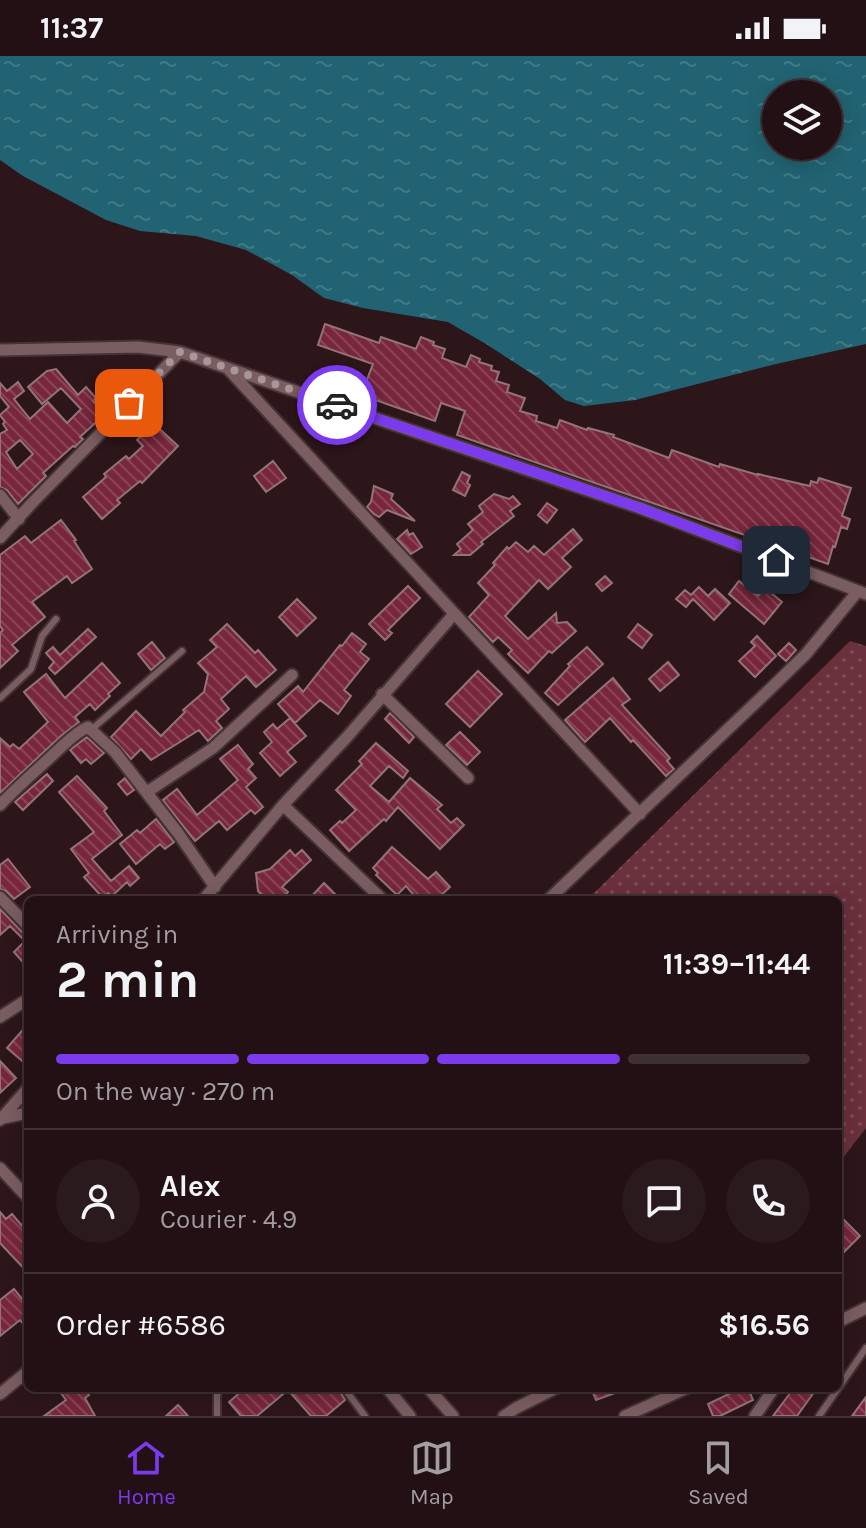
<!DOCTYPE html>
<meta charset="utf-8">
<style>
:root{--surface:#221014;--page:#2a191d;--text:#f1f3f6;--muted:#a29da0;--line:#3f3034;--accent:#7c3aed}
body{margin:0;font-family:Karla,sans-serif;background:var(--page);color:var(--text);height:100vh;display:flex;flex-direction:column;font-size:30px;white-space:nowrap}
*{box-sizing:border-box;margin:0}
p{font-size:26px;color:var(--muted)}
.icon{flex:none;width:44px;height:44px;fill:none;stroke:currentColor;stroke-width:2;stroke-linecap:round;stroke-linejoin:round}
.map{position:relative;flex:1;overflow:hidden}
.panel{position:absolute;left:24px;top:840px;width:818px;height:496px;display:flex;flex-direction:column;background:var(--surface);border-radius:12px;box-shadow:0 4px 20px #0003,0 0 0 2px var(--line)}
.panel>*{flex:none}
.tools{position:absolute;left:762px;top:24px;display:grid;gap:16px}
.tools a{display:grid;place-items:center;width:80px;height:80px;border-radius:50%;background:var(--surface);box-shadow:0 4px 20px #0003,0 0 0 2px var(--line);font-size:40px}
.pin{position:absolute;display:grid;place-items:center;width:68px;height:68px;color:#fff;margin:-34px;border-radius:16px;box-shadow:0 4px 12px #0006}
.courier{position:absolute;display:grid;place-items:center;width:80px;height:80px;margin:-40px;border:6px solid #7c3aed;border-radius:50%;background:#fff;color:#222;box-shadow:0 2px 10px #0007}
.head em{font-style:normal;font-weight:700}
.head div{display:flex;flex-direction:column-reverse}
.head{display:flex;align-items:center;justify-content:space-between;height:136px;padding:0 32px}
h1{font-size:52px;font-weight:700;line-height:60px}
.bar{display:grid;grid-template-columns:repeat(4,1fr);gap:12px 8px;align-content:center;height:96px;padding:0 32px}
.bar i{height:10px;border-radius:6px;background:var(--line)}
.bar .selected{background:var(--accent)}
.bar p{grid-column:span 4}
.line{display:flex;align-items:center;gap:20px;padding:0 32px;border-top:2px solid var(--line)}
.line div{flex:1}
.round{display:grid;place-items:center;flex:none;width:84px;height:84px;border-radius:42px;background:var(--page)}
.status{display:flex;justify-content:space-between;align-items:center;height:56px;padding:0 40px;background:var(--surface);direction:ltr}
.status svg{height:22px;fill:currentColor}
.tabs{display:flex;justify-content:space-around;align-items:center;height:112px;border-top:2px solid var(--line);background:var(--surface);font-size:22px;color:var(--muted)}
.tabs a{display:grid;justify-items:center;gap:4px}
.tabs .selected{color:var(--accent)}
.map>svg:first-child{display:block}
.grass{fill:url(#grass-dots)}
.water{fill:url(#water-ripples);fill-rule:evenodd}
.building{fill:url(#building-back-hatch);stroke:#927478;stroke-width:2;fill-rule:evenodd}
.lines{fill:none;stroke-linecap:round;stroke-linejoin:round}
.lane-casing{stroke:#443235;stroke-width:10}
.street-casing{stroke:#443235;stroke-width:15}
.lane{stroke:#7a5d61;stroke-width:6}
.street{stroke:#7a5d61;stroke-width:11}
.done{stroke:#a99699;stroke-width:8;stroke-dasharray:0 14.4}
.route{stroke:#7c3aed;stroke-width:10}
</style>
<div class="status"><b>11:37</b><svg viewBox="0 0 49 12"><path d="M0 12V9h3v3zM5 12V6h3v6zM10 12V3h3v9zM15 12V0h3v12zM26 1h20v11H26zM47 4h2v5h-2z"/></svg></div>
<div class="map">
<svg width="866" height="1360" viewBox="0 0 866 1360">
<defs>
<pattern id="grass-dots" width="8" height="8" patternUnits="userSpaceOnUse" patternTransform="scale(2)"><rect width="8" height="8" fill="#6a303c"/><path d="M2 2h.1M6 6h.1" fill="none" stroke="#7f4d58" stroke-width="1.8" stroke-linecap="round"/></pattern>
<pattern id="water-ripples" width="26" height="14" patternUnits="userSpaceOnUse" patternTransform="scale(2)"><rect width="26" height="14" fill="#216372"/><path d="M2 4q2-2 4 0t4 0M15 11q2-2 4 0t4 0" fill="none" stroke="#417986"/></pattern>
<pattern id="building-back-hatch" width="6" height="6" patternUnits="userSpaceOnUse" patternTransform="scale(2)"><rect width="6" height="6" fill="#78263b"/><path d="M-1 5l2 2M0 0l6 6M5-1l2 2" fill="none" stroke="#8b4557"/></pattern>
</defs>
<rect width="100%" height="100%" fill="#2d161a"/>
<!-- grass -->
<path class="grass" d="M 850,585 L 866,590 L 866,1072 L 838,1108 L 838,844 L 587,844 Z"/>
<!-- water -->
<path class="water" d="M 0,0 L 866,0 L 866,288 L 776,308 L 635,344 L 584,350 L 565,344 L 540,323 L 486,288 L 448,266 L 363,252 L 324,242 L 292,219 L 246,194 L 196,180 L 140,175 L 106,164 L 23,120 L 0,104 ZM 776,38 L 828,38 L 828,90 L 776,90 Z"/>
<!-- building -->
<path class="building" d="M 325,268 L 379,287 L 381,281 L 416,293 L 421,281 L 434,286 L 433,289 L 445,293 L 442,302 L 466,311 L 471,299 L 480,303 L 479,306 L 492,310 L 491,314 L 499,316 L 496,325 L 509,329 L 507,336 L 525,342 L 520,355 L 537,360 L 536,365 L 557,372 L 560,364 L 587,374 L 588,372 L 614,379 L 613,381 L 669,402 L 672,394 L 719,411 L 720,408 L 758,419 L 758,418 L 810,430 L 811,425 L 817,427 L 819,422 L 851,432 L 842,460 L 850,463 L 847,473 L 841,471 L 835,491 L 833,490 L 828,508 L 457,379 L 465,355 L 441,347 L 435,365 L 361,339 L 373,308 L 318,289 Z
M 56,313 L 78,339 L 86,331 L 96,342 L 93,345 L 100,352 L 97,354 L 103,360 L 80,381 L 83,383 L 75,391 L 73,390 L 43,417 L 46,420 L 18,448 L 7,434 L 0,431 L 0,378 L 7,374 L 3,368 L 5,366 L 0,359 L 9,351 L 0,340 L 0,327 L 7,335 L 18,326 L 24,335 L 14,343 L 30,363 L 48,346 L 67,367 L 81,353 L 61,332 L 42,348 L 28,331 L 47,315 ZM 20,384 L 33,398 L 17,413 L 6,396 Z
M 149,363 L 178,390 L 142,427 L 140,425 L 117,444 L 120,447 L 102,463 L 83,441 L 106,421 L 104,418 L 126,400 L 129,403 L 143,390 L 137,384 L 141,380 L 137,376 Z
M 273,405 L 286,422 L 266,436 L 254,420 Z
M 462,416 L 470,420 L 467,427 L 470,429 L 465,440 L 453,434 Z
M 374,430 L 393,438 L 391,443 L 415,465 L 387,454 L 379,461 L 374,458 L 367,451 L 371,446 Z
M 494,438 L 509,443 L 513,440 L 520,448 L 510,455 L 514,460 L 481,486 L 483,488 L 470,499 L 454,499 L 461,493 L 457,488 L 473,474 L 468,468 L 483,456 L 479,450 Z
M 547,447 L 557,454 L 547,467 L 538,459 Z
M 61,464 L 76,484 L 74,485 L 92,513 L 72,527 L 67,520 L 32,546 L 45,561 L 12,589 L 18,595 L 0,612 L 0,577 L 3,574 L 0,570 L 0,499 L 25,480 L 31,487 Z
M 573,473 L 582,484 L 562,502 L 571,511 L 548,533 L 539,524 L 505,560 L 528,583 L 556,557 L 557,567 L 567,566 L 576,575 L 552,597 L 549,595 L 528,617 L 508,598 L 512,594 L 498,581 L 493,586 L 469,561 L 489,539 L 478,527 L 495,509 L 493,507 L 507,491 L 509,493 L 516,486 L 528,496 L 534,490 L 544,499 Z
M 407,474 L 409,479 L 413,477 L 422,491 L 411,498 L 397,483 Z
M 605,520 L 612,527 L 602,535 L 596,528 Z
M 739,525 L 758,540 L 765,532 L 782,546 L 764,568 L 729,538 Z
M 408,530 L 420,542 L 388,574 L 392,577 L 385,584 L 369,568 Z
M 699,531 L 708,540 L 715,533 L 730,547 L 714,564 L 693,543 L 686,551 L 676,543 L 685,534 L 691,539 Z
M 297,543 L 316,562 L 297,580 L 279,561 Z
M 227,568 L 255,597 L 258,594 L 276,614 L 256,631 L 246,620 L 221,643 L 229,653 L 216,665 L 222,672 L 208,685 L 199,674 L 151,704 L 141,693 L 131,703 L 111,681 L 136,655 L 161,680 L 185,656 L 183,654 L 204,636 L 208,618 L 198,607 L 217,591 L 210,584 Z
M 638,568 L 652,579 L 642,592 L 628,581 Z
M 88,573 L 96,581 L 55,618 L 49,612 L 54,606 L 46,597 L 53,591 L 60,599 Z
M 352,577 L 366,588 L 360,596 L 369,603 L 344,634 L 351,640 L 338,658 L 320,644 L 295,667 L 278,648 L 298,630 L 303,636 L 340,589 L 342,590 Z
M 757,580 L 776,600 L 755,621 L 739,605 L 755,590 L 751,586 Z
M 152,586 L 165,602 L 151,614 L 138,598 Z
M 789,587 L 796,594 L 786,605 L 778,598 Z
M 587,591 L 603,608 L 558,649 L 545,637 L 570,610 L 568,608 Z
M 668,606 L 679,619 L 660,635 L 649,623 Z
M 102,607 L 120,627 L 108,638 L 110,640 L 95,654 L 90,648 L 75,661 L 79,666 L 62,679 L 0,737 L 0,682 L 10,691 L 13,688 L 19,693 L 48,666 L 24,636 L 46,618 L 65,642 Z
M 478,615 L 502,638 L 470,671 L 446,648 Z
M 613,622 L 630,643 L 622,649 L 670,702 L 667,705 L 674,713 L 666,720 L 633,684 L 631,686 L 610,662 L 585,686 L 565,664 Z
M 390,657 L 414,681 L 409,687 L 385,663 Z
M 290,662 L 306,680 L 287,696 L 296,706 L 280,720 L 260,697 L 272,686 L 264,676 L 273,668 L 277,673 Z
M 460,676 L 480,696 L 467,709 L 446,689 Z
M 87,681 L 104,697 L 91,708 L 86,703 L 81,707 L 70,694 Z
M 376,687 L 408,715 L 403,722 L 389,710 L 370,730 L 389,746 L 410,722 L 442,749 L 437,753 L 451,767 L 457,762 L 464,769 L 440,793 L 398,751 L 386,765 L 384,763 L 349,795 L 330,774 L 340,765 L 342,767 L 356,754 L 336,734 L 362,708 L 359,705 Z
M 238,689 L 253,708 L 248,713 L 256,722 L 246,731 L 263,751 L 255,758 L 251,754 L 227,774 L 219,765 L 195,785 L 163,744 L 177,733 L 197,759 L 238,724 L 220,703 Z
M 47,718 L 53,725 L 23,754 L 15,746 Z
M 77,720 L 107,752 L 104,755 L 122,779 L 92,803 L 111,825 L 129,810 L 139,822 L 130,830 L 127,826 L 112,840 L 108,837 L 103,842 L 84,821 L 89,817 L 71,793 L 94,776 L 59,736 Z
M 125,722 L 134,734 L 127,739 L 118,728 Z
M 156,763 L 174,786 L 165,793 L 160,788 L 136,808 L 120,788 L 137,774 L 140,777 Z
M 392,791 L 428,823 L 436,816 L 450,831 L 436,844 L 418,844 L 406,830 L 397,839 L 376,819 L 378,817 L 373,812 Z
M 290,794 L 295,800 L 302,794 L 311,804 L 282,831 L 288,836 L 280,844 L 266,844 L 258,835 L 256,817 L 270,813 Z
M 8,803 L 30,831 L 14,843 L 6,835 L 0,833 L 0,809 Z
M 324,827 L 336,839 L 331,844 L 308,844 Z
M 0,853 L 22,876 L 28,878 L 28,912 L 14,896 L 25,885 L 10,870 L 0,879 Z
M 28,968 L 28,1010 L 7,992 Z
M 0,1005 L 16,1022 L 0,1037 Z
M 0,1156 L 6,1163 L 12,1158 L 24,1172 L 28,1168 L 28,1217 L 0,1187 Z
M 838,1158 L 860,1180 L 838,1202 Z
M 14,1233 L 28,1250 L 28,1273 L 20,1264 L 0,1280 L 0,1244 Z
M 57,1332 L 84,1332 L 89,1339 L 85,1342 L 95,1360 L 44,1360 L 66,1344 Z
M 245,1332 L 338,1332 L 345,1344 L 326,1360 L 311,1360 L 288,1334 L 257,1360 L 241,1360 L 229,1346 Z
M 591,1332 L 626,1332 L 626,1333 L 596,1344 Z
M 741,1332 L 748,1332 L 753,1344 L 720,1360 L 713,1360 L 708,1348 Z
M 794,1332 L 817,1332 L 797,1360 L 773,1360 Z
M 866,1341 L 866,1360 L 852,1360 Z
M 178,1349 L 188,1360 L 166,1360 Z"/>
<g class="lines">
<!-- lane casing -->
<g class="lane-casing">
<path id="lane" d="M 0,642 L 31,613 L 42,580 L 56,563
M 92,673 L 182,595
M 344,1332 L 365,1360
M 217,1360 L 217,1340 L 219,1332
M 819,1360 L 866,1292"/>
</g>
<!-- street casing -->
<g class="street-casing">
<path id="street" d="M 0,294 L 138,291 L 180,296 L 640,452 L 866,538
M 229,314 L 640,758
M 0,439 L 19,463
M 0,482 L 33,446 L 180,296
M 382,638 L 468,722
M 147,736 L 213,692 L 292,619
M 0,749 C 18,730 38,713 57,695 C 67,686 76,676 88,671 L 115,696 L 178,777 L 215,831
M 283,749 L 383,844
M 0,841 L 28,870
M 203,844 L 283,749 L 347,681 L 454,558
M 548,844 L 767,636 L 806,598 L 858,535
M 0,961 L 28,943
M 3,1062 L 28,1057
M 0,1064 L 28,1032
M 0,1112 L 28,1142
M 838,1266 L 866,1252
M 387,1332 L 410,1360
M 428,1332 L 453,1360
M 0,1338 L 28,1315
M 504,1360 L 516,1352 L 556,1332
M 625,1360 L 687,1332
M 755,1360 L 774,1332"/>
</g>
<!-- lane -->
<use href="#lane" class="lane"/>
<!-- street -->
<use href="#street" class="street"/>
</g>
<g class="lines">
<!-- done -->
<path class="done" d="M 129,347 L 180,296 L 337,349"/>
<!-- route -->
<path class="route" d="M 337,349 L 640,452 L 776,504"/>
</g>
</svg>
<div class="tools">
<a><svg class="icon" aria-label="layers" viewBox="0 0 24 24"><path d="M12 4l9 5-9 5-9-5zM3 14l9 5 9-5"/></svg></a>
</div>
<div class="pin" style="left:129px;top:347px;background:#ea580c"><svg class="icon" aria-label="bag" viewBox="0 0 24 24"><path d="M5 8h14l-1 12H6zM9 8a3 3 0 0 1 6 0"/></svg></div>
<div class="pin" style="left:776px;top:504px;background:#1f2937"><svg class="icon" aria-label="home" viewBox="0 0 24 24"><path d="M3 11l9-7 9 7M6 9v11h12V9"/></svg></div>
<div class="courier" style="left:337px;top:349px"><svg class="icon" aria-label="car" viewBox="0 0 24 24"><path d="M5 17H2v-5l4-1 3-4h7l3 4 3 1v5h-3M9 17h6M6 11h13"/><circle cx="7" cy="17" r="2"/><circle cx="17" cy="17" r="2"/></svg></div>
<section class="panel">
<div class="head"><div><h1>2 min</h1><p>Arriving in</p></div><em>11:39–11:44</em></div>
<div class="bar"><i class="selected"></i><i class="selected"></i><i class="selected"></i><i></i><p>On the way · 270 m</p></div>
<div class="line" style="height:144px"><a class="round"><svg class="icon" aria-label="person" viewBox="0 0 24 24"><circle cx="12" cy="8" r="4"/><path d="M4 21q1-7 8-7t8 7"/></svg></a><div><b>Alex</b><p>Courier · 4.9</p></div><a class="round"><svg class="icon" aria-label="chat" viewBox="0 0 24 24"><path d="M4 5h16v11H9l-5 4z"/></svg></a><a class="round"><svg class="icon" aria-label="phone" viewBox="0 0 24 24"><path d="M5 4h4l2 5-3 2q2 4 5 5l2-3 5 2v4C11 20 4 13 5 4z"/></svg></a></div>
<div class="line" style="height:104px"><div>Order #6586</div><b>$16.56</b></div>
</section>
</div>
<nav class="tabs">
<a class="selected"><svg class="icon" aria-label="home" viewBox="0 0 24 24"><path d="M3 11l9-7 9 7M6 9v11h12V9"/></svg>Home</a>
<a><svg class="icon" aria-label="map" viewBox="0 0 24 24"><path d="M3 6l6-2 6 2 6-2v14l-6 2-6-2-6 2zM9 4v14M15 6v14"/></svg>Map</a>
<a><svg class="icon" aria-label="saved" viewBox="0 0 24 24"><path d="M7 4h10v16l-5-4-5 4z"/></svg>Saved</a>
</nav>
